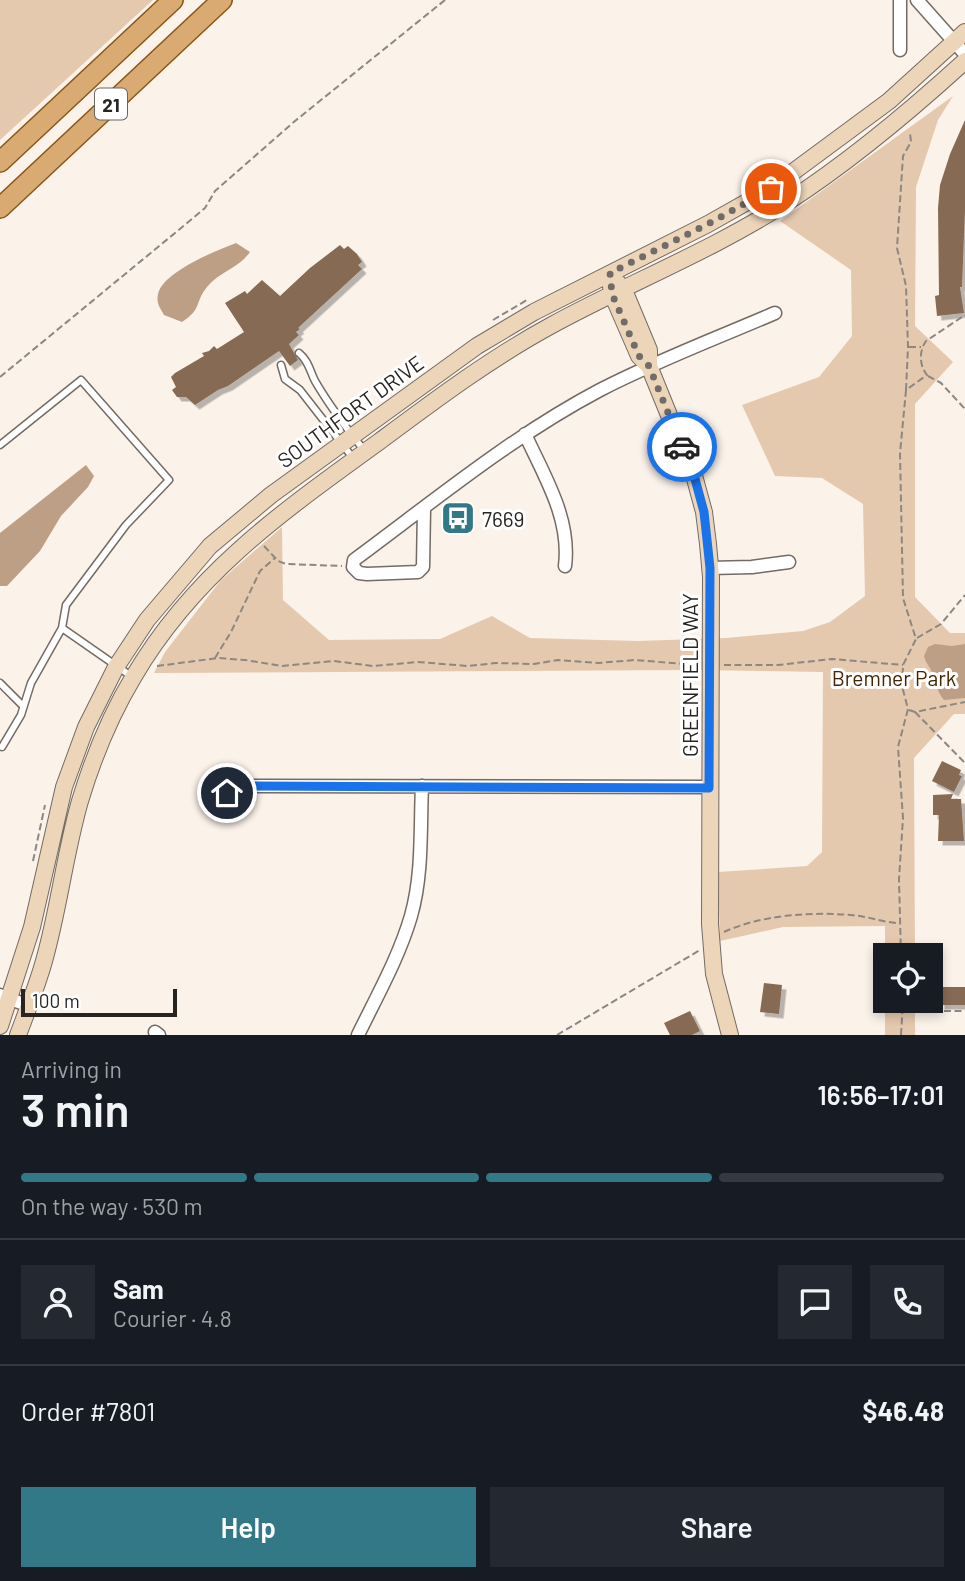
<!DOCTYPE html>
<meta charset="utf-8">
<style>
:root{--surface:#171b24;--page:#242831;--text:#f1f3f6;--muted:#9ea1a6;--line:#363941;--accent:#337887}
body{margin:0;font-family:Barlow,sans-serif;background:var(--page);color:var(--text);height:100vh;display:flex;flex-direction:column;font-size:26px;white-space:nowrap}
*{box-sizing:border-box;margin:0}
p{font-size:23px;color:var(--muted)}
.icon{flex:none;width:38px;height:38px;fill:none;stroke:currentColor;stroke-width:2;stroke-linecap:round;stroke-linejoin:round}
.map{position:relative;height:1035px;overflow:hidden}
.drawer{display:flex;flex-direction:column;background:var(--surface);flex:1}
.drawer>*{flex:none}
.buttons{position:absolute;left:873px;top:943px;display:grid;gap:14px}
.buttons a{display:grid;place-items:center;width:70px;height:70px;border-radius:0px;background:var(--surface);box-shadow:0 4px 10px #0003;font-size:35px}
.scale{position:absolute;left:21px;bottom:18px;width:156px;box-sizing:border-box;padding-left:7px;border:4px solid #272421;border-top:0;font-size:19px;line-height:24px;white-space:nowrap;color:#272421;-webkit-text-stroke:5px #fff;paint-order:stroke}
.pin{position:absolute;display:grid;place-items:center;width:60px;height:60px;color:#fff;margin:-30px;border:4px solid #fff;border-radius:50%;box-shadow:0 2px 7px #0007}
.courier{position:absolute;display:grid;place-items:center;width:70px;height:70px;margin:-35px;border:5px solid #1a73e8;border-radius:50%;background:#fff;color:#222;box-shadow:0 2px 9px #0007}
.head em{font-style:normal;font-weight:600}
.head div{display:flex;flex-direction:column-reverse}
.head{display:flex;align-items:center;justify-content:space-between;height:119px;padding:0 21px}
h1{font-size:46px;font-weight:600;line-height:52px}
.bar{display:grid;grid-template-columns:repeat(4,1fr);gap:10px 7px;align-content:center;height:84px;padding:0 21px}
.bar i{height:9px;border-radius:5px;background:var(--line)}
.bar .active{background:var(--accent)}
.bar p{grid-column:span 4}
.line{display:flex;align-items:center;gap:18px;padding:0 21px;border-top:2px solid var(--line)}
.line div{flex:1}
.round{display:grid;place-items:center;flex:none;width:74px;height:74px;border-radius:0px;background:var(--page)}
.primary-button{display:flex;gap:14px;margin-top:auto;padding:14px 21px}
.primary-button a{flex:1;height:80px;border-radius:0px;background:var(--accent);color:#fff;font-size:28px;font-weight:600;line-height:80px;text-align:center}
.primary-button a+a{background:var(--page);color:var(--text)}
.map>svg:first-child{display:block}
.green{fill:#e5c9af}
.water{fill:#bc9f85}
.building{fill:#866b52;filter:url(#shadow)}
.lines{fill:none;stroke-linecap:round;stroke-linejoin:round}
.lane-casing{stroke:#736b64;stroke-width:9}
.street-casing{stroke:#736b64;stroke-width:15}
.secondary-casing{stroke:#736b64;stroke-width:18}
.primary-casing{stroke:#8a571a;stroke-width:22}
.path{stroke:#8d8782;stroke-width:2;stroke-dasharray:7 3.5;stroke-linecap:butt}
.lane{stroke:#fff;stroke-width:6}
.street{stroke:#fff;stroke-width:12}
.secondary{stroke:#ecd5b9;stroke-width:16}
.primary{stroke:#d9ab73;stroke-width:19}
.done{stroke:#716c67;stroke-width:7;stroke-dasharray:0 12.6}
.route{stroke:#1a73e8;stroke-width:9}
.labels{text-anchor:middle;dominant-baseline:central;stroke-width:6;stroke-linejoin:round;paint-order:stroke}
.shield{fill:#fff;stroke:#686664;stroke-width:2}
.shield-label{font-size:19px;font-weight:bold;fill:#272421}
.street-label{font-size:21px;fill:#272421;stroke:#fff}
.poi-label{font-size:21px;fill:#272421;stroke:#fff;text-anchor:start}
.park-label{font-size:21px;fill:#432503;stroke:#fff}
</style>
<div class="map">
<svg width="965" height="1035" viewBox="0 0 965 1035">
<defs>
<filter id="shadow"><feDropShadow dx="4.5" dy="4.5" stdDeviation="0" flood-color="#0004"/></filter>
</defs>
<rect width="100%" height="100%" fill="#fbf2ea"/>
<!-- green -->
<path class="green" d="M 0,0 L 153,0 L 0,140 Z
M 953,96 L 938,120 L 916,187 L 915,326 L 953,362 L 915,404 L 915,597 L 950,633 L 965,633 L 965,714 L 954,714 L 914,758 L 915,955 L 886,956 L 886,1001 L 915,1001 L 915,1035 L 885,1035 L 885,926 L 783,927 L 720,941 L 718,872 L 807,866 L 822,852 L 823,672 L 694,670 L 154,673 L 165,652 L 221,580 L 282,527 L 283,600 L 329,640 L 440,639 L 492,616 L 530,638 L 638,641 L 726,638 L 803,631 L 830,622 L 865,596 L 863,504 L 822,478 L 775,476 L 742,405 L 819,377 L 852,336 L 851,270 L 780,221 Z"/>
<!-- water -->
<path class="water" d="M 236,243 L 250,252 C 239,268 219,272 207,287 C 194,303 203,308 182,322 L 164,315 C 160,308 156,303 158,294 C 163,272 215,251 236,243 Z
M 86,465 L 94,476 L 88,487 L 61,516 L 40,551 L 7,586 L 0,586 L 0,533 Z
M 935,644 L 952,646 L 965,644 L 965,698 L 944,700 C 935,690 938,682 932,672 C 929,665 926,664 924,656 L 928,647 Z"/>
<!-- building -->
<path class="building" d="M 965,120 L 965,210 L 962,287 L 960,287 L 964,313 L 937,316 L 935,296 L 939,295 L 938,208 L 940,185 L 950,154 Z
M 340,245 L 344,249 L 348,246 L 357,254 L 362,262 L 358,265 L 362,269 L 298,328 L 300,329 L 296,332 L 299,335 L 289,344 L 298,360 L 290,366 L 279,351 L 228,386 L 218,390 L 195,405 L 186,397 L 177,397 L 172,390 L 176,387 L 171,377 L 175,373 L 204,356 L 202,353 L 209,351 L 214,346 L 217,349 L 244,332 L 225,303 L 245,291 L 247,294 L 262,280 L 280,296 L 310,268 Z
M 942,761 L 961,770 L 959,775 L 962,776 L 954,792 L 932,781 Z
M 953,794 L 951,799 L 961,799 L 964,841 L 938,841 L 939,815 L 933,815 L 933,795 Z
M 764,983 L 782,985 L 779,1014 L 760,1012 Z
M 940,987 L 965,987 L 965,1005 L 940,1005 Z
M 690,1011 L 700,1031 L 692,1035 L 670,1035 L 664,1023 Z"/>
<g class="lines">
<!-- lane casing -->
<g class="lane-casing">
<path id="lane" d="M 299,353 C 308,360 310,371 315,381 C 329,405 347,429 364,450
M 281,365 L 285,379 L 300,390 L 353,458
M 0,445 L 81,380 L 169,480 L 126,525 L 66,605 L 62,628 L 31,683 L 21,715 L 2,747
M 62,628 L 131,676
M 0,683 L 23,706"/>
</g>
<!-- street casing -->
<g class="street-casing">
<path id="street" d="M 900,0 L 900,50
M 917,0 L 965,54
M 525,434 C 544,476 571,518 565,566
M 424,509 L 423,567 L 418,572 L 367,574 L 359,573 L 353,567 L 354,560 C 434,501 511,437 600,390 C 656,361 717,338 775,313
M 710,568 L 752,567 L 789,562
M 227,793 L 249,786 L 709,787
M 0,995 L 29,1006
M 155,1032 L 159,1035
M 358,1035 C 377,996 399,957 411,916 C 423,874 420,828 422,786"/>
</g>
<!-- secondary casing -->
<g class="secondary-casing">
<path id="secondary" d="M 617,282 L 624,290 L 649,350 L 649,366
M 611,286 L 612,294 L 639,356 L 649,366 L 695,479 L 704,512 L 708,544 L 711,577 L 710,924 L 714,974 L 730,1035
M 0,1026 L 32,927 L 64,787 L 86,727 L 116,667 L 147,620 L 210,546 L 271,495 L 477,346 L 534,312 L 708,224 L 770,189 L 889,101 L 965,32
M 18,1035 C 27,1011 37,986 44,961 C 59,908 65,853 80,801 C 93,758 111,714 134,676 C 195,572 285,510 380,441 C 435,400 491,358 552,325 C 629,283 711,251 786,203 C 851,161 908,113 965,61"/>
</g>
<!-- primary casing -->
<g class="primary-casing">
<path id="primary" d="M 0,162 L 173,0
M 0,208 L 222,0"/>
</g>
<!-- path -->
<path class="path" d="M 493,320 L 527,300
M 909,347 L 921,347
M 928,376 L 941,383 L 965,409
M 0,377 L 192,219 L 205,208 L 215,191 L 295,121 L 445,0
M 906,390 L 908,347 L 906,286 L 897,248 L 903,156 L 911,142 L 910,133
M 264,546 L 278,561 L 286,564 L 342,566
M 917,638 L 941,624 L 965,595
M 215,658 L 231,632 L 260,571 L 275,558
M 724,665 L 778,665 L 832,659 L 903,665
M 157,666 L 218,658 L 245,660 L 282,666 L 334,661 L 373,666 L 418,662 L 468,666 L 496,663 L 534,664 L 558,660 L 598,663 L 635,660 L 697,665
M 909,710 L 915,712 L 965,702
M 915,712 L 965,763
M 33,861 L 45,805
M 724,932 C 763,914 817,911 860,916 C 872,918 884,922 897,923
M 901,956 L 899,879 L 903,818 L 898,747 L 908,709 L 902,686 L 903,665 L 916,639 L 903,598 L 900,453 L 906,390 L 927,375 C 919,365 919,351 926,341 L 965,315
M 902,1011 L 965,1011
M 557,1035 L 700,950
M 901,1035 L 903,1001"/>
<!-- lane -->
<use href="#lane" class="lane"/>
<!-- street -->
<use href="#street" class="street"/>
<!-- secondary -->
<use href="#secondary" class="secondary"/>
<!-- primary -->
<use href="#primary" class="primary"/>
</g>
<g class="lines">
<!-- done -->
<path class="done" d="M 682,447 L 649,366 L 639,356 L 612,294 L 610,273 L 708,224 L 771,189"/>
<!-- route -->
<path class="route" d="M 227,793 L 249,786 L 709,788 L 710,568 L 704,512 L 695,479 L 682,447"/>
</g>
<!-- icons -->
<defs>
<g id="bus-square" transform="scale(1.75)"><rect x="-9" y="-9" width="18" height="18" rx="4" fill="#337887" stroke="#fff"/><path d="M-5-6H5V4H4V6H2V4H-2V6H-4V4H-5ZM-3.5-4V0h7V-4ZM-3.5 1.2v1.5H-2V1.2ZM2 1.2v1.5H3.5V1.2Z" fill="#fff"/></g>
</defs>
<g fill-rule="evenodd">
<use href="#bus-square" x="458" y="518"/>
</g>
<g class="labels">
<!-- shield labels -->
<rect class="shield" x="95" y="88.5" width="32" height="31" rx="5"/>
<g class="shield-label">
<text x="111" y="104">21</text>
</g>
<!-- street labels -->
<g class="street-label">
<text transform="translate(350 411) rotate(-36)">SOUTHFORT DRIVE</text>
<text transform="translate(689 675) rotate(-90)">GREENFIELD WAY</text>
</g>
<!-- poi labels -->
<g class="poi-label">
<text x="482" y="518">7669</text>
</g>
<!-- park labels -->
<g class="park-label">
<text x="894" y="677">Bremner Park</text>
</g>
</g>
</svg>
<div class="buttons">
<a><svg class="icon" aria-label="locate" viewBox="0 0 24 24"><circle cx="12" cy="12" r="6"/><path d="M12 2v4M12 18v4M2 12h4M18 12h4"/></svg></a>
</div>
<div class="scale">100 m</div>
<div class="pin" style="left:771px;top:189px;background:#ea580c"><svg class="icon" aria-label="bag" viewBox="0 0 24 24"><path d="M5 8h14l-1 12H6zM9 8a3 3 0 0 1 6 0"/></svg></div>
<div class="pin" style="left:227px;top:793px;background:#1f2937"><svg class="icon" aria-label="home" viewBox="0 0 24 24"><path d="M3 11l9-7 9 7M6 9v11h12V9"/></svg></div>
<div class="courier" style="left:682px;top:447px"><svg class="icon" aria-label="car" viewBox="0 0 24 24"><path d="M5 17H2v-5l4-1 3-4h7l3 4 3 1v5h-3M9 17h6M6 11h13"/><circle cx="7" cy="17" r="2"/><circle cx="17" cy="17" r="2"/></svg></div>
</div>
<section class="drawer">
<div class="head"><div><h1>3 min</h1><p>Arriving in</p></div><em>16:56–17:01</em></div>
<div class="bar"><i class="active"></i><i class="active"></i><i class="active"></i><i></i><p>On the way · 530 m</p></div>
<div class="line" style="height:126px"><a class="round"><svg class="icon" aria-label="person" viewBox="0 0 24 24"><circle cx="12" cy="8" r="4"/><path d="M4 21q1-7 8-7t8 7"/></svg></a><div><b>Sam</b><p>Courier · 4.8</p></div><a class="round"><svg class="icon" aria-label="chat" viewBox="0 0 24 24"><path d="M4 5h16v11H9l-5 4z"/></svg></a><a class="round"><svg class="icon" aria-label="phone" viewBox="0 0 24 24"><path d="M5 4h4l2 5-3 2q2 4 5 5l2-3 5 2v4C11 20 4 13 5 4z"/></svg></a></div>
<div class="line" style="height:91px"><div>Order #7801</div><b>$46.48</b></div>
<div class="primary-button"><a>Help</a><a>Share</a></div>
</section>
